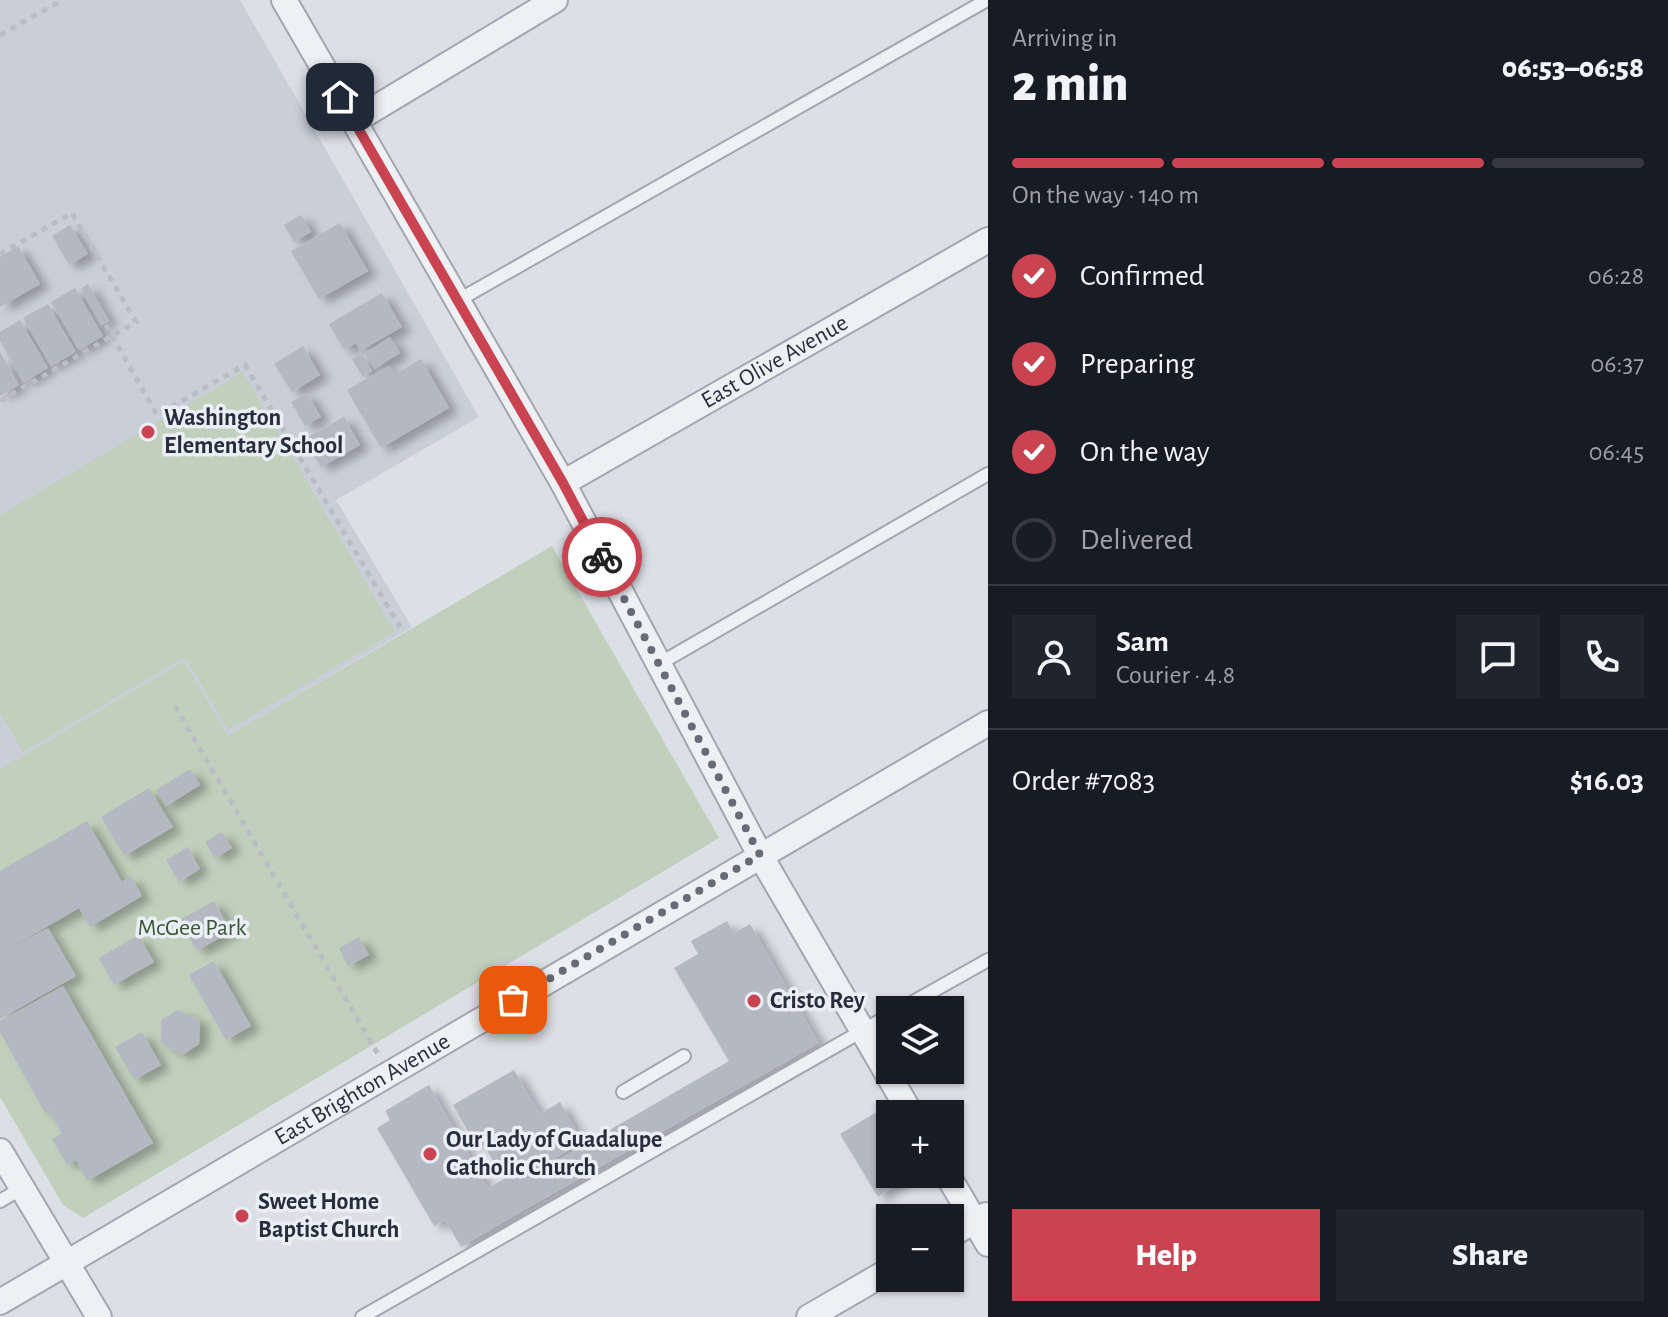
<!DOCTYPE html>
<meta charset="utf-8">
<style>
:root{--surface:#171b24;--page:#20242c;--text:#f1f3f6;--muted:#9ea1a6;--line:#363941;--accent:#c94351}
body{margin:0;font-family:"Alegreya Sans",sans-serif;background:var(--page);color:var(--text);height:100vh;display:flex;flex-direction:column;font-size:30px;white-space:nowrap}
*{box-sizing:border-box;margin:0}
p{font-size:26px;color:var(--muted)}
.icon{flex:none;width:44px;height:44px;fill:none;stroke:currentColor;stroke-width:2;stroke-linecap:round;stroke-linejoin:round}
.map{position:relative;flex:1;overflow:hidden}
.panel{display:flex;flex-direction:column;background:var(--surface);width:680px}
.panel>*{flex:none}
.fabs{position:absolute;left:876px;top:996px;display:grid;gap:16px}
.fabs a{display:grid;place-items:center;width:88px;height:88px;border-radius:0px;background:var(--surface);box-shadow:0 2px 6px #0004;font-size:40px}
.pin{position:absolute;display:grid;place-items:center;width:68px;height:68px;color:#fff;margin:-34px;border-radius:16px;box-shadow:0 4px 12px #0006}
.courier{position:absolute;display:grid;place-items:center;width:80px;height:80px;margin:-40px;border:6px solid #c94351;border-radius:50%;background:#fff;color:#222;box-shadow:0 2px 10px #0007}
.summary em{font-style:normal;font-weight:800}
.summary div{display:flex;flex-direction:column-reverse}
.summary{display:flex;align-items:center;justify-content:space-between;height:136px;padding:0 24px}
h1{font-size:52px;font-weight:800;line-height:60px}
.bar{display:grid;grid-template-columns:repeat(4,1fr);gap:12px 8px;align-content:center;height:96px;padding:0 24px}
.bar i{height:10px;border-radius:6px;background:var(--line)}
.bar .selected{background:var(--accent)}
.bar p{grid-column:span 4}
.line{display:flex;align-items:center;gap:20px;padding:0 24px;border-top:2px solid var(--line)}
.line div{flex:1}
.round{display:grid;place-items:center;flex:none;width:84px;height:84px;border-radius:0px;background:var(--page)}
ol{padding:0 24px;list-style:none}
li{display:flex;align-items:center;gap:24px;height:88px}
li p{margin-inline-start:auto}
li .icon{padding:8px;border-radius:50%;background:var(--accent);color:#fff;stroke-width:4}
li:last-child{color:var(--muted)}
li i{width:44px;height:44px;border:4px solid var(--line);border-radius:50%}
.cta{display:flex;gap:16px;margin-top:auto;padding:16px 24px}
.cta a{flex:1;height:92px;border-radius:0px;background:var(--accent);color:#fff;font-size:32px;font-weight:800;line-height:92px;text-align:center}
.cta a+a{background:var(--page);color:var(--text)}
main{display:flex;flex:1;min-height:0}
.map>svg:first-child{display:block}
.built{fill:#caced8}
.green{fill:#c1d0bd}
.building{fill:#b4b8c2;filter:url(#shadow)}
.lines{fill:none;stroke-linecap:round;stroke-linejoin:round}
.lane-casing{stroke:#a2a6b0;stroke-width:16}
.street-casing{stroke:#a2a6b0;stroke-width:28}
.path{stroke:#bbbdc4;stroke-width:5;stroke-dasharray:6 6;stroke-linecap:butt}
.lane{stroke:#eff0f4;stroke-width:12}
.street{stroke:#eff0f4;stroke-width:24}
.done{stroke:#666b78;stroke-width:8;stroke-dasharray:0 14.4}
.route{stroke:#c94351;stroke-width:10}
.poi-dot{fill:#c94351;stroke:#ebeef4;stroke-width:3}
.labels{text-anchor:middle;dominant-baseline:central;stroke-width:7;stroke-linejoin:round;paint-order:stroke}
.street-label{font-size:24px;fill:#262d3c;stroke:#ebeef4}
.poi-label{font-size:24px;font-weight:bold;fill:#262d3c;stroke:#ebeef4;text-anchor:start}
.park-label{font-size:24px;fill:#395734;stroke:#ebeef4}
</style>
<main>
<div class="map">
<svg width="988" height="1317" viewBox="0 0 988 1317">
<defs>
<filter id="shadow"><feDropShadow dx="9" dy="5" stdDeviation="4" flood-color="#0004"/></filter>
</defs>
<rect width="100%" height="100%" fill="#dcdfe6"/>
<!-- built -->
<path class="built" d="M 0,0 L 240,0 L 479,417 L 336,500 L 412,627 L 227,737 L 184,661 L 0,769 Z"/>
<!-- green -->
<path class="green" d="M 243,372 L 395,632 L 228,730 L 185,657 L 23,752 L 0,713 L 0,515 Z
M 552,546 L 719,838 L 83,1218 L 63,1205 L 0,1097 L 0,769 L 184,661 L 228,736 Z"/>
<!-- building -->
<path class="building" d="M 301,215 L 311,232 L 294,242 L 284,225 Z
M 340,223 L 368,271 L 319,299 L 291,251 Z
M 70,225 L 88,254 L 69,265 L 52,236 Z
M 18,246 L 40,284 L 0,307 L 0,257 Z
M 88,284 L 109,321 L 101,325 L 81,289 Z
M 75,288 L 103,336 L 79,350 L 51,302 Z
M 382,293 L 402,327 L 360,351 L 356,343 L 344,350 L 329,324 Z
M 48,304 L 76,352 L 51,366 L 23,318 Z
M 20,320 L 48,368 L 24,382 L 0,341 L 0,332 Z
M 390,337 L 400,353 L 374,369 L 365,353 Z
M 303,346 L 320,375 L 292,392 L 274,364 Z
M 0,352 L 19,385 L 0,396 Z
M 362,354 L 372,371 L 363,377 L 352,359 Z
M 421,359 L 449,408 L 381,448 L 347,390 L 389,366 L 394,375 Z
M 307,393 L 321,417 L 305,426 L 291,402 Z
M 344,417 L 360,445 L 321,467 L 304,439 Z
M 190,769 L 200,785 L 166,806 L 156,790 Z
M 149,788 L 173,827 L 124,856 L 101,817 Z
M 87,821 L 122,882 L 131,876 L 142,896 L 90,927 L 79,908 L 5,951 L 48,928 L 76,976 L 0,1019 L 0,871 Z
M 222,832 L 232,848 L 215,858 L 205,842 Z
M 188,847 L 200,869 L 179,882 L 166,860 Z
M 214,901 L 231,931 L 197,951 L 180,920 Z
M 727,921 L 734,933 L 750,924 L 819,1043 L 522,1211 L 461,1247 L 445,1220 L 434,1226 L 377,1128 L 390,1120 L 385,1111 L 429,1085 L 488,1188 L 504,1179 L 482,1142 L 476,1145 L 453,1105 L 514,1070 L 540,1114 L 560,1102 L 582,1142 L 543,1165 L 544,1168 L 729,1061 L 674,968 L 698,954 L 691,941 Z
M 138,935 L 154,962 L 114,985 L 99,958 Z
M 359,937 L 369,955 L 348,966 L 339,948 Z
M 214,961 L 251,1026 L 226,1040 L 189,975 Z
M 63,986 L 153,1143 L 87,1181 L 76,1160 L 67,1165 L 52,1139 L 62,1133 L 49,1111 L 45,1113 L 0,1032 L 0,1021 Z
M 178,1010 L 200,1020 L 199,1044 L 182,1055 L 161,1043 L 161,1020 Z
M 142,1032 L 161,1065 L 134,1080 L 115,1047 Z
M 875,1113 L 890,1136 L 890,1174 L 912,1174 L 878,1197 L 840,1134 Z"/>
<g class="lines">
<!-- lane casing -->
<g class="lane-casing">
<path id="lane" d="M 457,301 L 987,0
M 659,664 L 988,474
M 899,1010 L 988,960
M 623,1092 L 684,1056
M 0,1201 L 22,1188
M 362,1317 L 890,1015"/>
</g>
<!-- street casing -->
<g class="street-casing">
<g id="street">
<path d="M 284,0 L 563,483 L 760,855 L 911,1114"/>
<path d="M 354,121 L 555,0"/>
<path id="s1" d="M 563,483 L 988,240"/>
<path d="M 0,1151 L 99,1317"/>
<path d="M 947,1174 L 988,1244"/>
<path d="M 950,1235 L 986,1215"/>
<path id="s2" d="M 0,1302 L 988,723"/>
<path d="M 809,1317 L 890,1270"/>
</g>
</g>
<!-- path -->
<path class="path" d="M 0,35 L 57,3 L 58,0
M 0,254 L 72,213 L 136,322 L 0,401
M 106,325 L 157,415 L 245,365 L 400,627
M 175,706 L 379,1056"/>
<!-- lane -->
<use href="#lane" class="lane"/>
<!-- street -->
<use href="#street" class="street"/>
</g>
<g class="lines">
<!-- done -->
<path class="done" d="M 513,1000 L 760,855 L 602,557"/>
<!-- route -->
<path class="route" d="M 340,97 L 563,483 L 602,557"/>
</g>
<!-- markers -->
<g class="poi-dot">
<circle cx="148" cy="432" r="8"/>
<circle cx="754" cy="1001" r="8"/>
<circle cx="430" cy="1154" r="8"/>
<circle cx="242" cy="1216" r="8"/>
</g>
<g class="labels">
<!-- street labels -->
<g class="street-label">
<text stroke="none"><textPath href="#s1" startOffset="244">East Olive Avenue</textPath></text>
<text stroke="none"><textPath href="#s2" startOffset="420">East Brighton Avenue</textPath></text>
</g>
<!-- poi labels -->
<g class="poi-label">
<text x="164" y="418">Washington<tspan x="164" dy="28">Elementary School</tspan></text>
<text x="770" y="1001">Cristo Rey</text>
<text x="446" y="1140">Our Lady of Guadalupe<tspan x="446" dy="28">Catholic Church</tspan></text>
<text x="258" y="1202">Sweet Home<tspan x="258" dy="28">Baptist Church</tspan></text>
</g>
<!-- park labels -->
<g class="park-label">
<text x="192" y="928">McGee Park</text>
</g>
</g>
</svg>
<div class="fabs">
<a><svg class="icon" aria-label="layers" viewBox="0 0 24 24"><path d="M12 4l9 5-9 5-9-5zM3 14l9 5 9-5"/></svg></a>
<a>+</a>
<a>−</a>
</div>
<div class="pin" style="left:513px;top:1000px;background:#ea580c"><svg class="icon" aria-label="bag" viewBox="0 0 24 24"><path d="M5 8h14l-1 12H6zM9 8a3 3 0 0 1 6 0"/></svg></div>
<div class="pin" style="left:340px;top:97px;background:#1f2937"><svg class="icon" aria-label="home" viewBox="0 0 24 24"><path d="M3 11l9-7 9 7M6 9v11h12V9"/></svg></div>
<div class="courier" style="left:602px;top:557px"><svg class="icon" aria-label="bike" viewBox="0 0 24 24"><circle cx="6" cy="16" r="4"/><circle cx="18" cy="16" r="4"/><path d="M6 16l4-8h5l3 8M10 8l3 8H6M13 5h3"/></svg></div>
</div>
<section class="panel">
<div class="summary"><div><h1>2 min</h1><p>Arriving in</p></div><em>06:53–06:58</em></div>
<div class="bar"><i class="selected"></i><i class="selected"></i><i class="selected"></i><i></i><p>On the way · 140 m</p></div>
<ol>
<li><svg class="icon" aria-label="check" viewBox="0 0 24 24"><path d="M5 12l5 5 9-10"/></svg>Confirmed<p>06:28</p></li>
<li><svg class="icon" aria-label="check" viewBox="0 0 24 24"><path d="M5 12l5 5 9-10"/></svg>Preparing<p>06:37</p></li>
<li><svg class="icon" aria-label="check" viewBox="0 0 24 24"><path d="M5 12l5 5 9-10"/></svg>On the way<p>06:45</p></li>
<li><i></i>Delivered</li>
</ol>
<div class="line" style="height:144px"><a class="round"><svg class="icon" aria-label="person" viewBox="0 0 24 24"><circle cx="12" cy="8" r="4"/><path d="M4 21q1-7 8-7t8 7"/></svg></a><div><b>Sam</b><p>Courier · 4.8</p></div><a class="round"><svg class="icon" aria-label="chat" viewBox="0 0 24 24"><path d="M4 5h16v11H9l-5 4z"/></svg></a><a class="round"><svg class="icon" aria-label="phone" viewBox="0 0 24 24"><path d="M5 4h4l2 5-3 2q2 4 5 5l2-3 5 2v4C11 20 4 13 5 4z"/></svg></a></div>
<div class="line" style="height:104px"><div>Order #7083</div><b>$16.03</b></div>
<div class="cta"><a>Help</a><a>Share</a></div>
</section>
</main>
